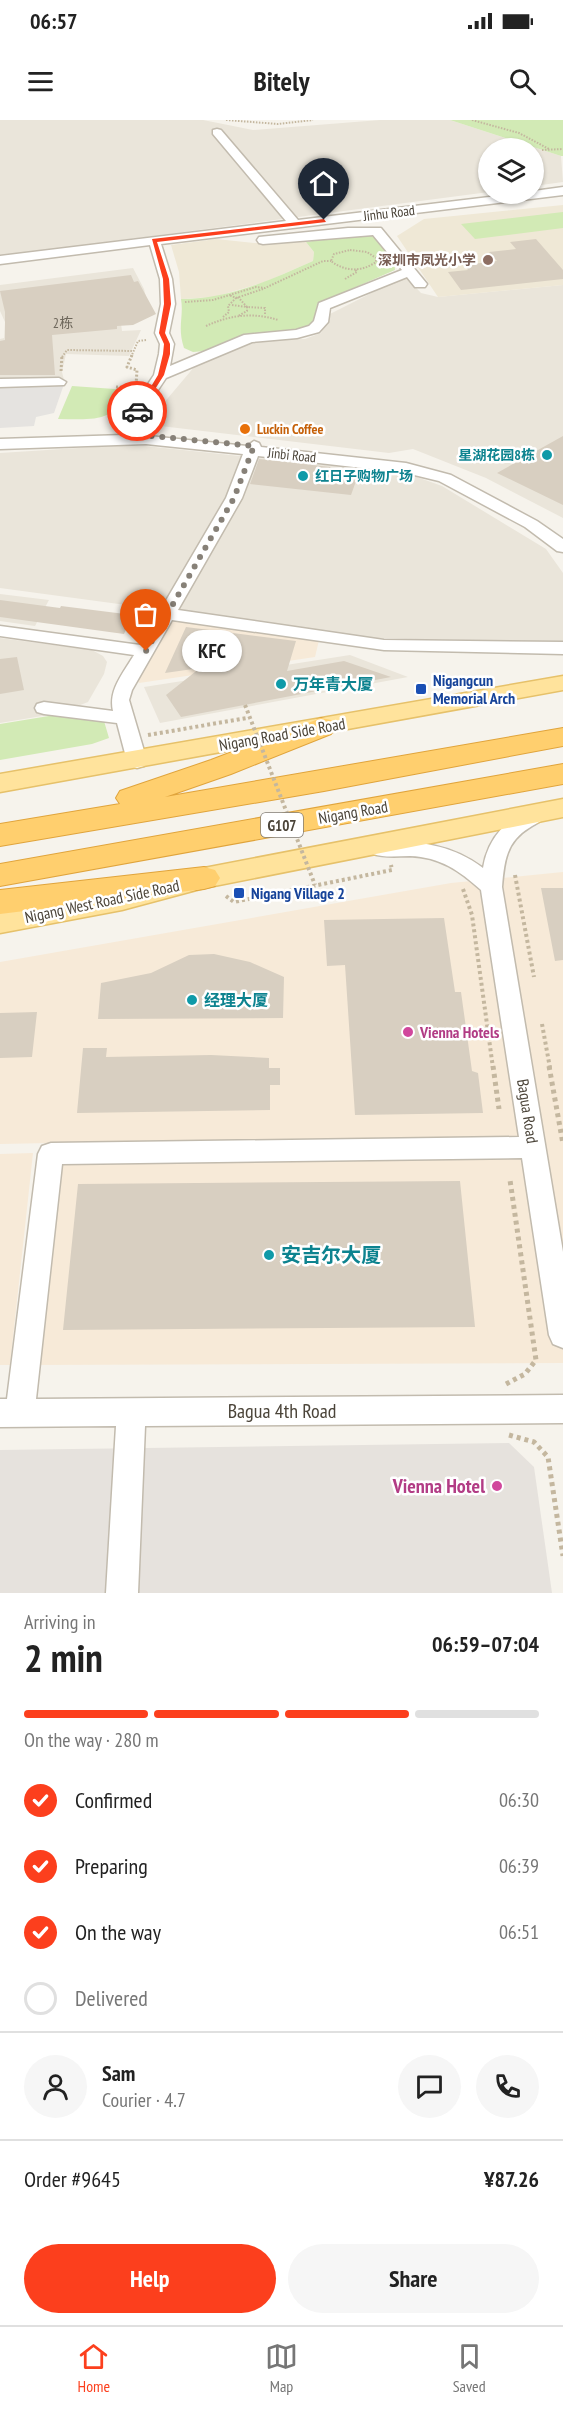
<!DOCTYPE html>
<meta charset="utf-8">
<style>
:root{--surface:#fff;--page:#f6f6f6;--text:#222;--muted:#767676;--line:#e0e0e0;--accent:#fc3f1d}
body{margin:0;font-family:"PT Sans Narrow","Noto Sans SC",sans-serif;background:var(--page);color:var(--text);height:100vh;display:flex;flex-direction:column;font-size:22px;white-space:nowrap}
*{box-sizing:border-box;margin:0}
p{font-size:20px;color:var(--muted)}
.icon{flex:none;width:33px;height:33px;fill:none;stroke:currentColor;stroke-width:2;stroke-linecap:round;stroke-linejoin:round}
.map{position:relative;height:1473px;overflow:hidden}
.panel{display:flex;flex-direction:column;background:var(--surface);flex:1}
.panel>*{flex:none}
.controls{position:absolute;left:478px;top:18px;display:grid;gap:12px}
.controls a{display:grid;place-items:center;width:66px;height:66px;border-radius:50%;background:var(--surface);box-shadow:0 2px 4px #0004;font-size:30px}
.pin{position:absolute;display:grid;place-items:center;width:51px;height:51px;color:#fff;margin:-62px -26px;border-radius:50% 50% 50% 0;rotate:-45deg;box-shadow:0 0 6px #0007}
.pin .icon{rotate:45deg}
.courier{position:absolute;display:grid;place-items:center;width:60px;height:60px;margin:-30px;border:4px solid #fc3f1d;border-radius:50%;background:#fff;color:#222;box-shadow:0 2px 8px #0007}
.bubble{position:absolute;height:42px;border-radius:21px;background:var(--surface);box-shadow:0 2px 4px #0004;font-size:20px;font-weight:700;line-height:42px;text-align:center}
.overview em{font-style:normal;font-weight:700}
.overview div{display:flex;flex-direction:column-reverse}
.overview{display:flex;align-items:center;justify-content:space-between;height:102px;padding:0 24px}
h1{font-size:39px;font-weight:700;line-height:45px}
.bar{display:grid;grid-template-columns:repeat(4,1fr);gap:9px 6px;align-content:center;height:72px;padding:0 24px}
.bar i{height:8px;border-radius:4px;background:var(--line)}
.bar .current{background:var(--accent)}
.bar p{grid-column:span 4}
.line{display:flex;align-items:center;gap:15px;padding:0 24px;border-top:2px solid var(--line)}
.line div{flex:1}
.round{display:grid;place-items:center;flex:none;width:63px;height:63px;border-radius:32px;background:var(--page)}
ol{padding:0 24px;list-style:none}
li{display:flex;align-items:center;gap:18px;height:66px}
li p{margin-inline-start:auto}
li .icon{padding:6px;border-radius:50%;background:var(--accent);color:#fff;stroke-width:4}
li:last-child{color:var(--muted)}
li i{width:33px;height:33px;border:3px solid var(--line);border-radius:50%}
.button{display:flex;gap:12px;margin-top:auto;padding:12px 24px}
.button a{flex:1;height:69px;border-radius:36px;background:var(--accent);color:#fff;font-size:24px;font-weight:700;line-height:69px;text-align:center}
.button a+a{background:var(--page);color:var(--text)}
.status{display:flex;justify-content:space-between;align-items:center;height:42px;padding:0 30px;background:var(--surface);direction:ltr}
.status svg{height:16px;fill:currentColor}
header{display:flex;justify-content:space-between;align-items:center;height:78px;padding:0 24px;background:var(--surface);font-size:27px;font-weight:700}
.tabs{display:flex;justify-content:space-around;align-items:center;height:84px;border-top:2px solid var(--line);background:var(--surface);font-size:16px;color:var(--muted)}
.tabs a{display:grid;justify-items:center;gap:3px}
.tabs .current{color:var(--accent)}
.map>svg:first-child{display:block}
.residential{fill:#eae5da}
.commercial{fill:#f7ead8}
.industrial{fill:#e6e2dd}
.education{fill:#efe8d6}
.green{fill:#d2eab5}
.parking{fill:#e5e3e0}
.building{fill:#d8cfc1}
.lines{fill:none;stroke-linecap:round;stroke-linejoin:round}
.minor-casing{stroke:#c2bbae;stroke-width:3}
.major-casing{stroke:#e6c16a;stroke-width:3}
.highway-casing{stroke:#e0a43c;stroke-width:2}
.path-far3{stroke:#c4b79f;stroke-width:2;stroke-dasharray:1.5 1.5;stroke-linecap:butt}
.path-far2{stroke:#c4b79f;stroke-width:3;stroke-dasharray:2 2;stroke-linecap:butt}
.path-far1{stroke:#c4b79f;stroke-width:4;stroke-dasharray:3 3;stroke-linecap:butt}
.path{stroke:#c4b79f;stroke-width:5;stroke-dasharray:4 4;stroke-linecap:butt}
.minor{fill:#fff;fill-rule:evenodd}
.major{fill:#ffe39c;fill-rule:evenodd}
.highway{fill:#ffcf6e;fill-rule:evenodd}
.path-bridge{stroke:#c4b79f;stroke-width:4;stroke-dasharray:3 3;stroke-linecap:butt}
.route{fill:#fc3f1d}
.done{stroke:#878178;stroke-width:6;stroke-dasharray:0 10.8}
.education-dot{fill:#8d6e63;stroke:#fff;stroke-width:2}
.food-dot{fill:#e8710a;stroke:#fff;stroke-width:2}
.culture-dot{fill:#0f9aa8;stroke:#fff;stroke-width:2}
.transit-dot{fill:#1a4fb4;stroke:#fff;stroke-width:2}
.hotel-dot{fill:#d1479c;stroke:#fff;stroke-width:2}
.labels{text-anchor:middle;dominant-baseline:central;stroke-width:5;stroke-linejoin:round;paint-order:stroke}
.far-street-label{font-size:14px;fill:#4b4439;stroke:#fff}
.far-education-label{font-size:14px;font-weight:bold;fill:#785e54;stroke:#fff;text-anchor:end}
.number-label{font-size:14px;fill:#6e675b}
.far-food-label{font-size:14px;font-weight:bold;fill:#c56008;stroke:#fff;text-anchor:start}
.far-culture-label{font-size:14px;font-weight:bold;fill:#0d838f;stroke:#fff;text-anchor:end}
.shield{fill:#fff;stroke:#817c74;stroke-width:1.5}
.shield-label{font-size:15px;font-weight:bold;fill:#4b4439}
.transit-label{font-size:16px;font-weight:bold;fill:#164399;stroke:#fff;text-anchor:start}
.culture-label{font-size:16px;font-weight:bold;fill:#0d838f;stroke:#fff;text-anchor:start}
.street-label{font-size:16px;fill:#4b4439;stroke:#fff}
.hotel-label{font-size:16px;font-weight:bold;fill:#b23c85;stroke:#fff;text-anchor:start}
.near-culture-label{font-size:20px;font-weight:bold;fill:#0d838f;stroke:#fff;text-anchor:start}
.near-street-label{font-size:20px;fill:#4b4439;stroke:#fff}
.near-hotel-label{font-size:20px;font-weight:bold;fill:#b23c85;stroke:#fff;text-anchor:end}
</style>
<div class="status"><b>06:57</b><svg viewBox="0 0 49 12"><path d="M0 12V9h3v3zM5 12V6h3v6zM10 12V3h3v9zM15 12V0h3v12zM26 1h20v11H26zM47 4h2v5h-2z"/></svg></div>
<header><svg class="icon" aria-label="menu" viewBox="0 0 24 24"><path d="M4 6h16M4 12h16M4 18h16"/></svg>Bitely<svg class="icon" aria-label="search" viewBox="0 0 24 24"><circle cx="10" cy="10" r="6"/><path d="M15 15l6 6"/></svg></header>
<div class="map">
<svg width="563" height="1473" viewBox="0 0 563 1473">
<rect width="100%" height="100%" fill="#f6f3ec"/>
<!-- residential -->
<path class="residential" d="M 0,0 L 203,0 L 253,10 L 380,0 L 450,0 L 561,36 L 563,62 L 534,66 L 534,28 L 489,28 L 489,72 L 0,136 Z
M 133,148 L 144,169 L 150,193 L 120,196 L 122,211 L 141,210 L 129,236 L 66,234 L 62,252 L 64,260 L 0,264 L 0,219 L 4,218 L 5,202 L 0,191 L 0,165 Z
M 405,156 L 421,173 L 438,177 L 563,165 L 563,398 L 486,358 L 413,329 L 389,333 L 152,305 L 157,291 L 195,246 L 256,220 L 305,219 L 321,213 L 330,194 Z
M 110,326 L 145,326 L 390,352 L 414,356 L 442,366 L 546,429 L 563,453 L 563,522 L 370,518 L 0,468 L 0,333 Z
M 0,474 L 49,480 L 35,506 L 0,501 Z
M 0,518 L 92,530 L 103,536 L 107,542 L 104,554 L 88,582 L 60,593 L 0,603 Z
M 350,535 L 408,557 L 160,603 L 144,567 Z"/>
<!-- commercial -->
<path class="commercial" d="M 162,495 L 320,516 L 315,537 L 139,563 L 133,553 Z
M 563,752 L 563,1243 L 25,1245 L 50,1023 L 0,1024 L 0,842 L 451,763 Z
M 33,1033 L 10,1245 L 0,1245 L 0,1034 Z"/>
<!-- industrial -->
<path class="industrial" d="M 509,1323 L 534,1347 L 552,1473 L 0,1473 L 0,1330 Z"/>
<!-- education -->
<path class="education" d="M 563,85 L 563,165 L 438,177 L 397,116 L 424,99 Z
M 216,119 L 254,123 L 306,122 L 314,132 L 313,141 L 265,162 L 214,177 L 181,179 L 179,152 L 171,125 Z"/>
<!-- green -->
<path class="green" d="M 450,0 L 563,0 L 563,36 L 561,36 Z
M 563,92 L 563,108 L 475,119 L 461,104 Z
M 366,113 C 381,121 394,132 395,150 L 317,184 L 315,207 L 205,231 L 193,232 L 184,228 C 177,207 184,197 181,179 C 229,179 270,160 313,141 L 314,132 L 306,122 Z
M 72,266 L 129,270 C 115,304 90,299 58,299 Z
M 61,594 L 104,601 L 109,618 L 92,624 L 0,640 L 0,604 Z"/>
<!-- parking -->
<path class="parking" d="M 64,264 L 54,293 L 36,297 L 34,306 L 0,308 L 0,267 Z"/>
<!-- building -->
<path class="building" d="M 536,119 L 563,150 L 563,159 L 461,170 L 448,152 L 468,150 L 464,145 L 497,141 L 489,132 L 516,129 L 510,122 Z
M 131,155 L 134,162 L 138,161 L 156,194 L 133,205 L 117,206 L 117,209 L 52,215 L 55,255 L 0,255 L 0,221 L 5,220 L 5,192 L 0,171 Z
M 563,316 L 563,385 L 497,353 Z
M 259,339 L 339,348 L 360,350 L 351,375 L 250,364 Z
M 0,480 L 60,488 L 61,486 L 133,495 L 124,514 L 0,497 Z
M 186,507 L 296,521 L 287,551 L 344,541 L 391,557 L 181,597 L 166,575 L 200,548 L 165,553 Z
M 17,537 L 24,570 L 0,574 L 0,539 Z
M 541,768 L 563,768 L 563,840 L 555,841 Z
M 444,798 L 455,872 L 461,872 L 472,951 L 478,953 L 483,993 L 355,995 L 345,845 L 327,846 L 324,800 Z
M 214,834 L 250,842 L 284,857 L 283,898 L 98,899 L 101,863 L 151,853 L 189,835 Z
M 37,892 L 32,937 L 0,938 L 0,893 Z
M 83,928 L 107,928 L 106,937 L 211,935 L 269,938 L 269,948 L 280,948 L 280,965 L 270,965 L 270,990 L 77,993 Z
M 460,1061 L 475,1207 L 63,1210 L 78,1064 Z"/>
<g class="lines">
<!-- minor casing -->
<g class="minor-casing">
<path id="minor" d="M 217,9 L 221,10 L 298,100 L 514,74 L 534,74 L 534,71 L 563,67 L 563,75 L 161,124 L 172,159 L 175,184 L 169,213 L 174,224 L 170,246 L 244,215 L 296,210 L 309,206 L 314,201 L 319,183 L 402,150 L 373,115 L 263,124 L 259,123 L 257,120 L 259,117 L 348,108 L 381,108 L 427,164 L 425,167 L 415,167 L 407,157 L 330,188 L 328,202 L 319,212 L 297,218 L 252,222 L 166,258 L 144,291 L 139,315 L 247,326 L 254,321 L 259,323 L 261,327 L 406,343 L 451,355 L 537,401 L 563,419 L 563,432 L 557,431 L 525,407 L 439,361 L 406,353 L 258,336 L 242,378 L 178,490 L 384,520 L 563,522 L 563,534 L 384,530 L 172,500 L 132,570 L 129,580 L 147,641 L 144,646 L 137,648 L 130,646 L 127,641 L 117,603 L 44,594 L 37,592 L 35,588 L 37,584 L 44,582 L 113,591 C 108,570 124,552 134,535 L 0,516 L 0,506 L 140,525 L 226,378 L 243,334 L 146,324 L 0,329 L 0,319 L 124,315 L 130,291 L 154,255 L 159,234 L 160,224 L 155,213 L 161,184 L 160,159 L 150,125 L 0,144 L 0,136 L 286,101 L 213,14 L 213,10 Z
M 59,258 L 66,262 L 64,265 L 0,267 L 0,259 Z
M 538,687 L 545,689 L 548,694 C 544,701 536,703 529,708 C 506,722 504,742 502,767 L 563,1132 L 563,1228 L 553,1224 L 549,1215 L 522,1038 L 62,1044 L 36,1279 L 563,1275 L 563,1303 L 145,1306 L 138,1473 L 106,1473 L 116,1306 L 0,1307 L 0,1279 L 7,1279 L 38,1034 L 42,1026 L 51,1023 L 519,1017 L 481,770 C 460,751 440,737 410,736 C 398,736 385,738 373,734 L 370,729 L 373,724 L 380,722 C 419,721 451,724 483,748 C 488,717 508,696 538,687 Z"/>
</g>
<!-- major casing -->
<g class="major-casing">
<path id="major" d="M 563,556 L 563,570 L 0,672 L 0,654 Z
M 563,679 L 563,697 L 204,768 L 122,790 L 0,813 L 0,793 L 122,770 L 204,748 Z"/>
</g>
<!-- highway casing -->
<g class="highway-casing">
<path id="highway" d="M 321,598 L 331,600 L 335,607 L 331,614 L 231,654 L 165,677 L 563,608 L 563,626 L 324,671 L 0,726 L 0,704 L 120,684 L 116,678 L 120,671 L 211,640 Z
M 563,644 L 563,664 L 0,766 L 0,744 Z
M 204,747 L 215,750 L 220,758 L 215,766 L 204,769 L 0,794 L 0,770 Z"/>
</g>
<!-- path-far3 -->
<path class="path-far3" d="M 226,0 L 278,4 L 313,0
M 472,0 L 519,13 L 549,29
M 542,30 L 563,29
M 350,130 L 367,132 L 376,138 L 376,142 C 362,152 345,152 331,141 L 334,134 Z
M 345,159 L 357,152 L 355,149
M 238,177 L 247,187 L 265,188 L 265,195
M 236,178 L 263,169
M 185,182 L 213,180 L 256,167 L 265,168 L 323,141 L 331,141
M 232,185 L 247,187 L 247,191 L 238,196
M 223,197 L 229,192 L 228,186 L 236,178 L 229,175
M 206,206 C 230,195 253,192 278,200
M 62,237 L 67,230 L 133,231
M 131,237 L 138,221 L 147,220"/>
<!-- path-far2 -->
<path class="path-far2" d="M 132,235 L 127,247 L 137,250 L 136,265
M 61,251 L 62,235
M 116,267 L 134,268"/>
<!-- path-far1 -->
<path class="path-far1" d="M 148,615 L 247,598
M 515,755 L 534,857
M 463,769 L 472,795 L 493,948
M 226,776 L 234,782 L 392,750 L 391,745
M 542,904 L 550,948"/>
<!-- path -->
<path class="path" d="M 493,946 L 499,989
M 549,946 L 563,1024
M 506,1264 L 525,1254 L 536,1240 L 510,1060
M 509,1315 L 534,1322 L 548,1337 L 563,1436"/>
<!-- minor -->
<use href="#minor" class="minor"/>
<!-- major -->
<use href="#major" class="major"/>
<!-- highway -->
<use href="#highway" class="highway"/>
<!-- path-bridge -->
<path class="path-bridge" d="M 245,585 L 315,765"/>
</g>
<!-- route -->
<path class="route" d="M 324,99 L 326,102 L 157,122 L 169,159 L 171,184 L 165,213 L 170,224 L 170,234 L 164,255 L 140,293 L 135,293 L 158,255 L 163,234 L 164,224 L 159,213 L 164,184 L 163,159 L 152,119 Z"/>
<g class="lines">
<!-- done -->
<path class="done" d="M 137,291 L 132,314 L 254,326 L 234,378 L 146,531"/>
</g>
<!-- markers -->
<circle class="education-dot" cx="488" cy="140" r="6"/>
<circle class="food-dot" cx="245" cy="309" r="6"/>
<g class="culture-dot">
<circle cx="547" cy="335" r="6"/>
<circle cx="303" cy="356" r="6"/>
<circle cx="281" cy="564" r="6"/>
<circle cx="192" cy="880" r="6"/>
<circle cx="269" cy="1135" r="6"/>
</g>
<g class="transit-dot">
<rect x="415" y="563" width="12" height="12" rx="3"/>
<rect x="233" y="767" width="12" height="12" rx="3"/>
</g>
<g class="hotel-dot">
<circle cx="408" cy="912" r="6"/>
<circle cx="497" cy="1366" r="6"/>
</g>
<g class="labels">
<!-- far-street labels -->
<g class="far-street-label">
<text transform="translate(389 93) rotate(-7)">Jinhu Road</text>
<text transform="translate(292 335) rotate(6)">Jinbi Road</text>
</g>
<!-- far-education labels -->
<g class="far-education-label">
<text x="476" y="140">深圳市凤光小学</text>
</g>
<!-- number labels -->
<g class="number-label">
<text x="63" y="203">2栋</text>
</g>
<!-- far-food labels -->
<g class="far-food-label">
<text x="257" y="309">Luckin Coffee</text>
</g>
<!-- far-culture labels -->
<g class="far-culture-label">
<text x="535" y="335">星湖花园8栋</text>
<text x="315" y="356" text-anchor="start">红日子购物广场</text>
</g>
<!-- shield labels -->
<rect class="shield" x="261" y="693" width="42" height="24" rx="4.5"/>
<g class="shield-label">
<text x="282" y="705">G107</text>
</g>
<!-- transit labels -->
<g class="transit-label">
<text x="433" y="560">Nigangcun<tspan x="433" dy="18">Memorial Arch</tspan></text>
<text x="251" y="773">Nigang Village 2</text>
</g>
<!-- culture labels -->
<g class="culture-label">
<text x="293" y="564">万年青大厦</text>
<text x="204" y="880">经理大厦</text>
</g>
<!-- street labels -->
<g class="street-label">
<text transform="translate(282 614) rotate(-10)">Nigang Road Side Road</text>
<text transform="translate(353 692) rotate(-10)">Nigang Road</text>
<text transform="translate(102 781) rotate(-12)">Nigang West Road Side Road</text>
<text transform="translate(528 991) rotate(81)">Bagua Road</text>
</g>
<!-- hotel labels -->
<g class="hotel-label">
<text x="420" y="912">Vienna Hotels</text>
</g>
<!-- near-culture labels -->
<g class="near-culture-label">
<text x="281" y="1135">安吉尔大厦</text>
</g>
<!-- near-street labels -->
<g class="near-street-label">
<text x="282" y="1291">Bagua 4th Road</text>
</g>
<!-- near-hotel labels -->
<g class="near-hotel-label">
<text x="485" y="1366">Vienna Hotel</text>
</g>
</g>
</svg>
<div class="controls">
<a><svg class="icon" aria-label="layers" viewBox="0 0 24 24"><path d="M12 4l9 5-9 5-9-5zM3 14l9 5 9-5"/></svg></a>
</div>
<div class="pin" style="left:146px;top:531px;background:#ea580c"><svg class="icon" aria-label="bag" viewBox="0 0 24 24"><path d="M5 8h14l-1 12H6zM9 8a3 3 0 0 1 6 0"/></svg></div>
<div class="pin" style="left:324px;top:100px;background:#1f2937"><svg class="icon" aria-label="home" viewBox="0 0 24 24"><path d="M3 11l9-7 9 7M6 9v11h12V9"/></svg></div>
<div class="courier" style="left:137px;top:291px"><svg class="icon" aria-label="car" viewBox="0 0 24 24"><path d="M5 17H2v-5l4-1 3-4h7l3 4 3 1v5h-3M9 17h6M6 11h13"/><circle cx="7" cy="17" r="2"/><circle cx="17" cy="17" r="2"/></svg></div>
<div class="bubble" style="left:182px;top:510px;width:60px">KFC</div>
</div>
<section class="panel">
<div class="overview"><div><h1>2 min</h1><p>Arriving in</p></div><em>06:59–07:04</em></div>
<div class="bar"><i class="current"></i><i class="current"></i><i class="current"></i><i></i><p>On the way · 280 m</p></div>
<ol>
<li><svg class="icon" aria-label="check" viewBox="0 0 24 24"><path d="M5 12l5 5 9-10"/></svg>Confirmed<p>06:30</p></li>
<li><svg class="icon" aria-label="check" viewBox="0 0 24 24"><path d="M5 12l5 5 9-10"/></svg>Preparing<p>06:39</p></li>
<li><svg class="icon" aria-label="check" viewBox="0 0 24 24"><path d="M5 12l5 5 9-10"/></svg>On the way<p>06:51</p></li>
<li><i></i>Delivered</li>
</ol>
<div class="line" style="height:108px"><a class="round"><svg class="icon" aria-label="person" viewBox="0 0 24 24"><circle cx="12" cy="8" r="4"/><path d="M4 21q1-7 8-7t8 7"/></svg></a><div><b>Sam</b><p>Courier · 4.7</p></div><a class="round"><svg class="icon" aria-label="chat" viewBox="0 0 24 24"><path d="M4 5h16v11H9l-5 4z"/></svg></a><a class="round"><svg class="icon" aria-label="phone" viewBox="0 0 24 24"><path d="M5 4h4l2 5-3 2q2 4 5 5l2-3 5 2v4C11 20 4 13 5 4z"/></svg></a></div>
<div class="line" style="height:78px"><div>Order #9645</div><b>¥87.26</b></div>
<div class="button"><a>Help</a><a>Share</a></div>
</section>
<nav class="tabs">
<a class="current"><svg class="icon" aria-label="home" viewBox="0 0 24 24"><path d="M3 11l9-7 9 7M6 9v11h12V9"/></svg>Home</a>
<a><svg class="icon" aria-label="map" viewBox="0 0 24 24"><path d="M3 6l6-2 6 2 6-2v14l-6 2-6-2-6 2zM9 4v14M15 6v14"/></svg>Map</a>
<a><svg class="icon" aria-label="saved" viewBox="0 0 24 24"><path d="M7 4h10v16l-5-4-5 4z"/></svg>Saved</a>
</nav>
